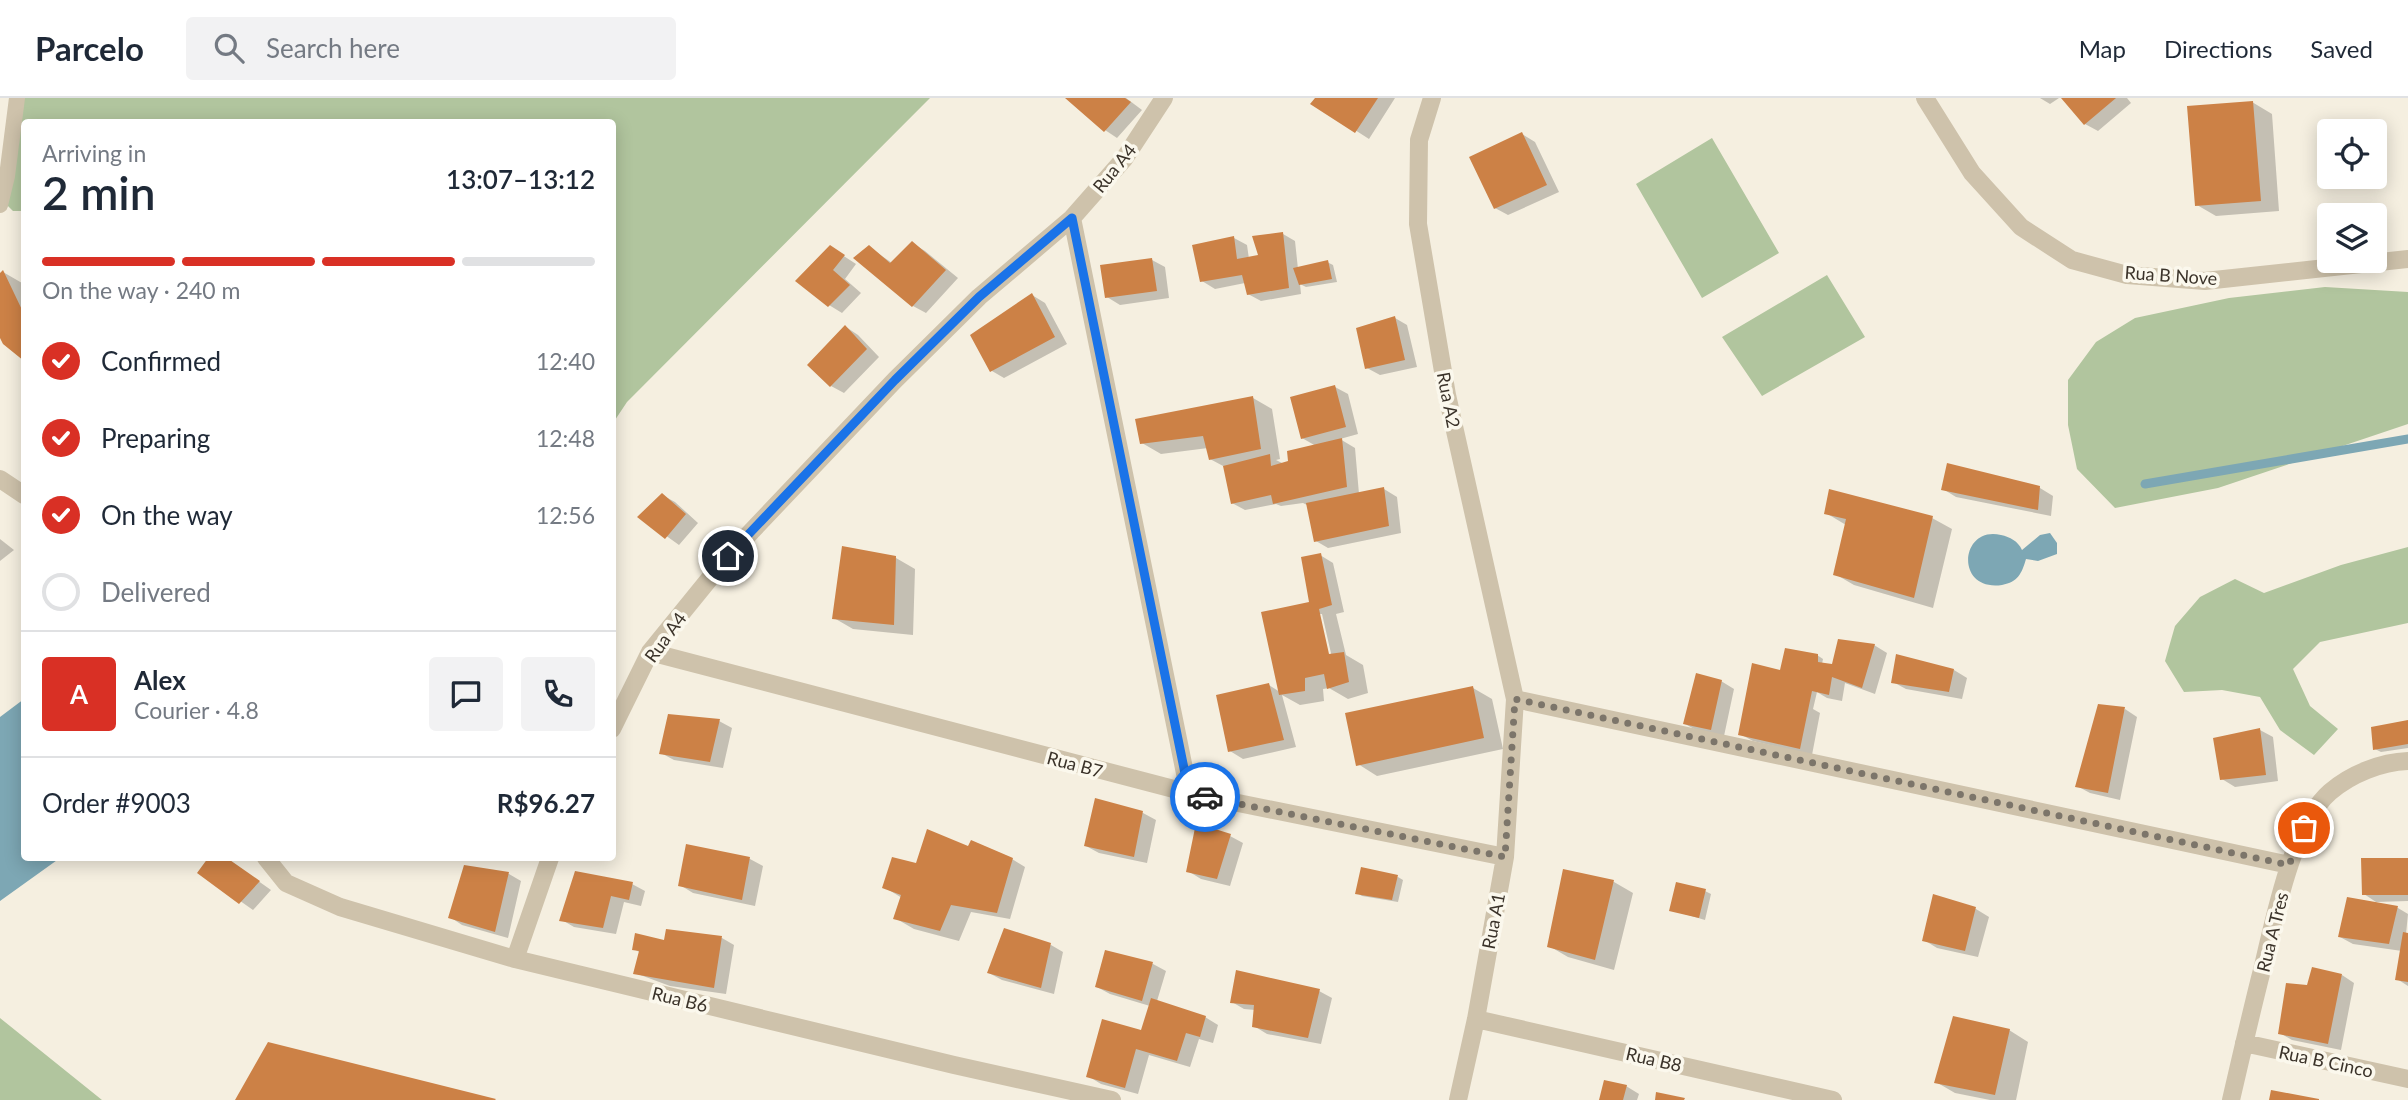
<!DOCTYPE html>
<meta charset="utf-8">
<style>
:root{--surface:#fff;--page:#f2f2f3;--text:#1f2937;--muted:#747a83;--line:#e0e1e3;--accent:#d93025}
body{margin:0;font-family:Lato,sans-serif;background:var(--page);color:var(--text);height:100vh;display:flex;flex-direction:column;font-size:26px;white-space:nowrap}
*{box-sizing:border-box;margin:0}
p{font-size:23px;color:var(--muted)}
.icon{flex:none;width:38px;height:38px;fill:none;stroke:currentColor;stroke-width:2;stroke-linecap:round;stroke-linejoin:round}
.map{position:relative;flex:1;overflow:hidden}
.sheet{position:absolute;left:21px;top:21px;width:595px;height:742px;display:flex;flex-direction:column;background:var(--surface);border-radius:7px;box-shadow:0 4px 18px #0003}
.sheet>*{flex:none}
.buttons{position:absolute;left:2317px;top:21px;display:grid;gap:14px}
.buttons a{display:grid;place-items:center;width:70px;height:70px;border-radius:7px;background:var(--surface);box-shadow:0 4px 18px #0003;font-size:35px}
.pin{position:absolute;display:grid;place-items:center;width:60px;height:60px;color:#fff;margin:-30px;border:4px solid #fff;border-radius:50%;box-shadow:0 2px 7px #0007}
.courier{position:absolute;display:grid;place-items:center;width:70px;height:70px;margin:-35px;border:5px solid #1a73e8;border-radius:50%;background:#fff;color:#222;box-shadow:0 2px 9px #0007}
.summary em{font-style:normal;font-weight:600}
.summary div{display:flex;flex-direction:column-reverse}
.summary{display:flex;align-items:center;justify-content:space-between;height:119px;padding:0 21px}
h1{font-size:46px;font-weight:600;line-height:52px}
.bar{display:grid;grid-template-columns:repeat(4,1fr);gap:10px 7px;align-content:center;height:84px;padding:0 21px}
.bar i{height:9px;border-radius:5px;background:var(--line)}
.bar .on{background:var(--accent)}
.bar p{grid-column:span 4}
.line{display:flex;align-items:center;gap:18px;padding:0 21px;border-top:2px solid var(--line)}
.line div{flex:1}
.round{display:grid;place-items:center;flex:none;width:74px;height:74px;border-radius:7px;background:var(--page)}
ol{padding:0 21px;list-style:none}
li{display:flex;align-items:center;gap:21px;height:77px}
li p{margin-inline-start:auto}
li .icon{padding:7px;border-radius:50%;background:var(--accent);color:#fff;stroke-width:4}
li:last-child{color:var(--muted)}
li i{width:38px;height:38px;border:4px solid var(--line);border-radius:50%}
header{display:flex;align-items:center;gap:42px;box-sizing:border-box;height:98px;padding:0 35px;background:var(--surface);border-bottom:2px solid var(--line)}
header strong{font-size:33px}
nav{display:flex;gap:38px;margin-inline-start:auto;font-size:24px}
.search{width:490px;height:63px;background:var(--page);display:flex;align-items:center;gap:18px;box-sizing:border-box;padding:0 24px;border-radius:7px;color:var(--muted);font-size:26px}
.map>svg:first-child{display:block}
.green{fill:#b1c59e}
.water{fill:#7da7b4}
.shadow{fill:#0003;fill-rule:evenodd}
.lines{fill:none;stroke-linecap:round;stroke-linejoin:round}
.stream{stroke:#7da7b4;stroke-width:9}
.building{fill:#cc8146}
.service{stroke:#cec2ab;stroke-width:16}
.minor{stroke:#cec2ab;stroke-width:18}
.done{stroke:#7c756a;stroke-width:7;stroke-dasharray:0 12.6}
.route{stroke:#1a73e8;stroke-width:9}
.labels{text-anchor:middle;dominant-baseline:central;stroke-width:7;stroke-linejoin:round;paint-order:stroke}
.street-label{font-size:18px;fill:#3b332a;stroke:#fbf8ed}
</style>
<header>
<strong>Parcelo</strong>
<div class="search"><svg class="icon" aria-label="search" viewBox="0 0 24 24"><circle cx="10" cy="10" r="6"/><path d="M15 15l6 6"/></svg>Search here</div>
<nav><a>Map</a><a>Directions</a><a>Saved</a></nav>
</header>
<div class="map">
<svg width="2408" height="1002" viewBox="0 0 2408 1002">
<rect width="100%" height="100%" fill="#f5efe0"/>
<!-- green -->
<path class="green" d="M 16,0 L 930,0 L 627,304 L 613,325 L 612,24 L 24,24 L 24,113 L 13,113 L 3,103 Z
M 1712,40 L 1779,155 L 1702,200 L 1636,86 Z
M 1827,177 L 1865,239 L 1762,298 L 1722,239 Z
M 2325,189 L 2408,194 L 2408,326 L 2218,390 L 2115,410 L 2077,371 L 2068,327 L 2068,282 L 2096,244 L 2135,220 L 2229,200 Z
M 2408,449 L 2408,525 L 2320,544 L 2293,571 L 2310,608 L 2338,631 L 2314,657 L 2280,632 L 2260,599 L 2222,592 L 2184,594 L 2165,563 L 2175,528 L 2200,499 L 2235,481 L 2264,495 L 2341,467 Z
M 0,920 L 102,1002 L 0,1002 Z"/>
<!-- water -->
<path class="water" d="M 2050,435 L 2057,445 L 2057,456 L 2038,463 L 2026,461 C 2022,475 2018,484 2002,487 C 1954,494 1960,427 2001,437 C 2010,439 2018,443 2022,452 L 2040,437 Z
M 24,601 L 24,760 L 60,760 L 0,803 L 0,619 Z"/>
<!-- shadow -->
<path class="shadow" d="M 1067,0 L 1126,0 L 1142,12 L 1117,40 L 1105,32 Z
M 1317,0 L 1395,0 L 1369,41 L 1313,5 Z
M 2040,0 L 2059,0 L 2050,6 Z
M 2063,0 L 2127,0 L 2131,5 L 2098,33 L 2085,26 Z
M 2252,4 L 2272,16 L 2279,113 L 2216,118 L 2197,107 Z
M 1522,36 L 1535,44 L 1559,94 L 1508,117 L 1495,110 Z
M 1283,136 L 1295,143 L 1298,171 L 1327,164 L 1333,167 L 1337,184 L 1306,189 L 1300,186 L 1301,196 L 1261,203 L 1248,196 L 1245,185 L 1215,191 L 1202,183 L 1234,140 L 1247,147 L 1249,161 L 1260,159 Z
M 912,145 L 925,153 L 958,180 L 926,215 L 913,208 L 869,149 L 892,165 Z
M 830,149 L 856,166 L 845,181 L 861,195 L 842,215 L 829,207 Z
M 1152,162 L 1165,169 L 1169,200 L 1120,207 L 1107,199 Z
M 3,174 L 22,185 L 24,190 L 24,261 L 5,245 L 0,236 L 0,177 Z
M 1032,197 L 1045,205 L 1067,246 L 1004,280 L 992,273 Z
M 1395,220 L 1407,227 L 1417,269 L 1380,277 L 1367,270 Z
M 846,229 L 858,237 L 879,259 L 844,295 L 831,288 Z
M 1335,289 L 1348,296 L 1358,336 L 1340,341 L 1355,350 L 1359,396 L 1384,391 L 1397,399 L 1401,435 L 1328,450 L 1316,443 L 1309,408 L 1303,405 L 1281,408 L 1276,406 L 1245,412 L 1232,405 L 1225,369 L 1210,361 L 1208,350 L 1161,356 L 1142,345 L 1253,300 L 1272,311 L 1280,361 L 1276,362 L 1284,366 L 1316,348 L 1302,340 Z
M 2040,390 L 2053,398 L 2051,418 L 1956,399 L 1943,391 Z
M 662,397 L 675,404 L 698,425 L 679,447 L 640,419 Z
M 1826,415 L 1932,420 L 1952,431 L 1933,510 L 1854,487 L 1835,476 L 1846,427 Z
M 0,441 L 14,452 L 0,463 Z
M 1320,457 L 1333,465 L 1344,514 L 1336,516 L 1346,557 L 1363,567 L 1368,595 L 1348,601 L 1329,590 L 1323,591 L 1324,603 L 1300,607 L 1282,597 L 1296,649 L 1243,661 L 1230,653 L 1269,587 L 1280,594 L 1311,505 ZM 1318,516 L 1322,516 L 1333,564 L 1329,565 Z
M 896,460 L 915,471 L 913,537 L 853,531 L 834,520 Z
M 1874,547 L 1887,555 L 1875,596 L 1845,585 L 1842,603 L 1827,600 L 1817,594 L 1813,611 L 1820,615 L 1812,657 L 1753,643 L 1740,636 L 1780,573 L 1817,557 L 1823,561 L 1822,566 L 1833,569 Z
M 1954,572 L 1967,580 L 1962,601 L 1906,591 L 1893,584 Z
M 1721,583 L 1734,591 L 1724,638 L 1698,633 L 1685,626 Z
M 1473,590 L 1492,601 L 1503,651 L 1377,678 L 1358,666 Z
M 2125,611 L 2137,619 L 2120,702 L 2090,695 L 2077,688 Z
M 719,623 L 732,630 L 723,670 L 674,662 L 661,655 Z
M 2408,624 L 2408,650 L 2381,654 L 2375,651 Z
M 2260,632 L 2273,639 L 2278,683 L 2235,689 L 2222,681 Z
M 1096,703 L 1143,715 L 1156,722 L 1147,765 L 1099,755 L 1086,748 Z
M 1197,727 L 1230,738 L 1243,745 L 1230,788 L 1201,781 L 1188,773 Z
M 688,748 L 750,761 L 763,768 L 755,808 L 693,795 L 680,787 Z
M 970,751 L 1012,761 L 1025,769 L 1010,821 L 971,814 L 959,843 L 914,831 L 895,820 L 902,800 L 884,789 L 917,768 Z
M 211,760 L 226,760 L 271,792 L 253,812 L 199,774 Z
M 2408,761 L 2408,803 L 2376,804 L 2364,796 Z
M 465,769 L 509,776 L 521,783 L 508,840 L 462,827 L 450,819 Z
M 1565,773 L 1614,784 L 1633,795 L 1614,872 L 1568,859 L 1549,848 Z
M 1398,779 L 1403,782 L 1398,804 L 1362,798 L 1357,795 Z
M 632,786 L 645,793 L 641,808 L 624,804 L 616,836 L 574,829 L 562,822 Z
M 1705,793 L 1711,796 L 1705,822 L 1671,812 Z
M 1934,798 L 1976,811 L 1989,819 L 1978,859 L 1937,850 L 1924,842 Z
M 2348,801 L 2398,810 L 2408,816 L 2406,836 L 2408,837 L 2408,888 L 2397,881 L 2402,853 L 2353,846 L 2340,839 Z
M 722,840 L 734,847 L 726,896 L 670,888 L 635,875 L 641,855 L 634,851 L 663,843 Z
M 1051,847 L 1063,854 L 1054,896 L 1002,882 L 989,875 Z
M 1107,854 L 1153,866 L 1166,873 L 1157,903 L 1205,919 L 1218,927 L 1213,945 L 1199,941 L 1190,969 L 1149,957 L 1138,996 L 1101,986 L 1088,978 L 1142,934 L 1150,908 L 1110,896 L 1097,889 Z
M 2342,877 L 2354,885 L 2341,952 L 2292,942 L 2280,935 Z
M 1319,893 L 1332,900 L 1321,946 L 1267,936 L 1254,928 L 1255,912 L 1244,911 L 1232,904 Z
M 2009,932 L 2028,944 L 2016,1002 L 1990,1002 L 1955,995 L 1936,984 Z
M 1626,988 L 1639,996 L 1637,1002 L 1601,1002 Z"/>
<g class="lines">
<!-- stream -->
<path class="stream" d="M 2145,386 L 2408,341"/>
</g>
<!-- building -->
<path class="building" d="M 1065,0 L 1125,0 L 1131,4 L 1104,34 Z
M 1315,0 L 1378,0 L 1355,35 L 1310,6 Z
M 2061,0 L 2116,0 L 2084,27 Z
M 2253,3 L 2261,103 L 2195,108 L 2187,8 Z
M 1522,34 L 1547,87 L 1494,111 L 1469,59 Z
M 1283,134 L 1289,190 L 1247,197 L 1242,177 L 1200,184 L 1192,147 L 1234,138 L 1237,161 L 1258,157 L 1252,138 Z
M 912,143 L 946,172 L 912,209 L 853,160 L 869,147 L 890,165 Z
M 830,147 L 845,157 L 833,172 L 850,187 L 828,209 L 795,183 Z
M 1152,160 L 1157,193 L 1105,200 L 1100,167 Z
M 1328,162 L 1332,181 L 1299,187 L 1293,170 Z
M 3,172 L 24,216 L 24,263 L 3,246 L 0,240 L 0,175 Z
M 1032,195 L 1055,239 L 990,274 L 970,237 Z
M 1395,218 L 1405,262 L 1365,271 L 1356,230 Z
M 845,227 L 867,251 L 830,289 L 807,267 Z
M 1335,287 L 1346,329 L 1301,341 L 1290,299 Z
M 1253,298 L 1261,351 L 1209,362 L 1203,338 L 1140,346 L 1135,321 Z
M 1342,340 L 1347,389 L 1273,406 L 1271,397 L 1231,406 L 1223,368 L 1270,356 L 1271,368 L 1288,363 L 1287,353 Z
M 1947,365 L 2040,388 L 2038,412 L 1941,392 Z
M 1384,389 L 1389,428 L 1314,444 L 1306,405 Z
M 1829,391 L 1933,418 L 1914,500 L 1833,477 L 1846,421 L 1824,416 Z
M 662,395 L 686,416 L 665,441 L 637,419 Z
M 842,448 L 896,458 L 894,527 L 832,521 Z
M 1321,455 L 1332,507 L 1319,511 L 1329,556 L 1344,554 L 1349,584 L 1327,591 L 1324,576 L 1305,580 L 1305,593 L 1279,597 L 1261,514 L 1309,504 L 1301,459 Z
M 1838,541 L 1875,546 L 1862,590 L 1832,579 L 1829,597 L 1812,593 L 1800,651 L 1738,637 L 1752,565 L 1780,572 L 1785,550 L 1818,556 L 1818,564 L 1832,566 Z
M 1896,556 L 1954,571 L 1949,594 L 1891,585 Z
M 1696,575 L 1722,582 L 1711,632 L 1683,626 Z
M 1269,585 L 1284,642 L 1228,654 L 1216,597 Z
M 1473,588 L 1484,640 L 1356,668 L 1345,615 Z
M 2098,606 L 2125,609 L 2108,695 L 2075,689 Z
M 668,616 L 720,621 L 710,664 L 659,656 Z
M 2408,622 L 2408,646 L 2373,652 L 2371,629 Z
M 2260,630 L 2266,677 L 2220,682 L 2213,640 Z
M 1095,700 L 1143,713 L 1134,759 L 1084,748 Z
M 1196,725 L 1231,736 L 1217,781 L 1186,774 Z
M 927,731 L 968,748 L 971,742 L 1013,760 L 997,815 L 951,807 L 940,833 L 893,821 L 901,797 L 882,790 L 892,759 L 916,765 Z
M 686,746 L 750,759 L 742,802 L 678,788 Z
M 208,760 L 227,760 L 260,783 L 239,806 L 197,775 Z
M 2361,760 L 2408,760 L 2408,797 L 2362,797 Z
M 464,767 L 509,774 L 495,834 L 448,820 Z
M 1361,769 L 1398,777 L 1392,802 L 1355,796 Z
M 1563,771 L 1614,782 L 1595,862 L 1547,849 Z
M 575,773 L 633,784 L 629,802 L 611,798 L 603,830 L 559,823 Z
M 1676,784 L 1706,791 L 1699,820 L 1669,813 Z
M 1933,796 L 1976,809 L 1965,853 L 1922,843 Z
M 2347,799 L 2398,808 L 2389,846 L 2338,839 Z
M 1004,830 L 1051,845 L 1041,890 L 987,875 Z
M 666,831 L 722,838 L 714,890 L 633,876 L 639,853 L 632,852 L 635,835 L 664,842 Z
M 2403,834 L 2408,835 L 2408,884 L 2395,882 Z
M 1105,852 L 1153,864 L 1142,903 L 1095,889 Z
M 2312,869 L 2342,876 L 2328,946 L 2278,936 L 2286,885 L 2307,887 Z
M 1236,872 L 1320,891 L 1308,940 L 1252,929 L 1254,907 L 1230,905 Z
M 1151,900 L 1206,918 L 1200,939 L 1186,935 L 1177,963 L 1136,951 L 1125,990 L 1086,979 L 1102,921 L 1141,932 Z
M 1953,918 L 2010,931 L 1995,997 L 1934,985 Z
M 268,944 L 496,1001 L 495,1002 L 235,1002 Z
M 1604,982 L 1627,987 L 1623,1002 L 1599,1002 Z
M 2271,992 L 2319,1001 L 2319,1002 L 2269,1002 Z
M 1656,994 L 1685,1000 L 1684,1002 L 1655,1002 Z"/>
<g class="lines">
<!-- service -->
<path class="service" d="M 0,107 L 7,78 L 17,0"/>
<!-- minor -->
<path class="minor" d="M 1432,0 L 1419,42 L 1418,126 L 1447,297 L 1515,601 L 1505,759 L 1476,921 L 1458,1002
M 1925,0 L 1972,75 L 2021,129 L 2072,162 L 2127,177 L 2205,183 L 2408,161
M 1072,120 L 1189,695
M 0,381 L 24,397
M 650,554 L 1189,695 L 1505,759
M 1515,601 L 2289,767
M 612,631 L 650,554 L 728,458 L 895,282 L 979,199 L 1072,120 L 1124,61 L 1164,0
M 266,760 L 286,785 L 340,809 L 515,861 L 954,967 L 1112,1002
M 515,861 L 550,760
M 1476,921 L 1833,1002
M 2244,945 L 2408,981
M 2231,1002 C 2241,959 2251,915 2262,872 C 2274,823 2292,727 2330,694 C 2351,676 2381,664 2408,663"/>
</g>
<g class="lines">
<!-- done -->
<path class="done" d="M 1205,699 L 1505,759 L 1515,601 L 2289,767 L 2304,730"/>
<!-- route -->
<path class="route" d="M 728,458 L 895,282 L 979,199 L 1072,120 L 1189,695 L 1205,699"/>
</g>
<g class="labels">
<!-- street labels -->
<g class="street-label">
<text transform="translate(1114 70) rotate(-51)">Rua A4</text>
<text transform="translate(2171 177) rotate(4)">Rua B Nove</text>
<text transform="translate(1449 302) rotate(79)">Rua A2</text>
<text transform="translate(665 539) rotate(-54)">Rua A4</text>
<text transform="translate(1075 666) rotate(15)">Rua B7</text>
<text transform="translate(1493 823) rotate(-79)">Rua A1</text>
<text transform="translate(2272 834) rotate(-76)">Rua A Tres</text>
<text transform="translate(680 901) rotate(14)">Rua B6</text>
<text transform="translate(1654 961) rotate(13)">Rua B8</text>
<text transform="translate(2326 963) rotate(12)">Rua B Cinco</text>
</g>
</g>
</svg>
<div class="buttons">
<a><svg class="icon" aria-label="locate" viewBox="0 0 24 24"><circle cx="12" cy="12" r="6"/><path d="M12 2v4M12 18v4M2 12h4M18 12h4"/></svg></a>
<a><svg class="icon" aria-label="layers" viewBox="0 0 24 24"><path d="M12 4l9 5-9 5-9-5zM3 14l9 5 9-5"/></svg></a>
</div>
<div class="pin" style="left:2304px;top:730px;background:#ea580c"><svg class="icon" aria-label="bag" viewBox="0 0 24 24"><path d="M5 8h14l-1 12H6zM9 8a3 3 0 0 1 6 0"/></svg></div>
<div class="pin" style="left:728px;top:458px;background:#1f2937"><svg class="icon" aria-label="home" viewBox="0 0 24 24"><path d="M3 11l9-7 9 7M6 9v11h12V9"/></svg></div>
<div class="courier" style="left:1205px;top:699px"><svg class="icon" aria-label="car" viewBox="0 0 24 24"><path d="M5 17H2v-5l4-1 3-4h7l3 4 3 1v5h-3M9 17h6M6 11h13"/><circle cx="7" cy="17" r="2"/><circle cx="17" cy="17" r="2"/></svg></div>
<section class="sheet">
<div class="summary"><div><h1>2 min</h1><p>Arriving in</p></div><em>13:07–13:12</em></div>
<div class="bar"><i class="on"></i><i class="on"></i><i class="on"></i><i></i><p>On the way · 240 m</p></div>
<ol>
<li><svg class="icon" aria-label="check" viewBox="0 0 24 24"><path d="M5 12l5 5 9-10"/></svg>Confirmed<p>12:40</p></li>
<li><svg class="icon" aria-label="check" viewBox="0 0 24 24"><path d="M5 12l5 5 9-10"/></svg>Preparing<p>12:48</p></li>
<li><svg class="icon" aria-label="check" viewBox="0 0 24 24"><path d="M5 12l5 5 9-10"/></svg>On the way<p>12:56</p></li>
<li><i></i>Delivered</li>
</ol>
<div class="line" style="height:126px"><b class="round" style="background:var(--accent);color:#fff">A</b><div><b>Alex</b><p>Courier · 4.8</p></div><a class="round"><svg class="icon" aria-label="chat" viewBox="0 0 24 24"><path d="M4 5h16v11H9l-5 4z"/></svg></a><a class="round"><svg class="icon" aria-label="phone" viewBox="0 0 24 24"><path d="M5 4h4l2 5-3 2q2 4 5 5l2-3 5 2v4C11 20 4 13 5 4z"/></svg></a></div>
<div class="line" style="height:91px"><div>Order #9003</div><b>R$96.27</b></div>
</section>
</div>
